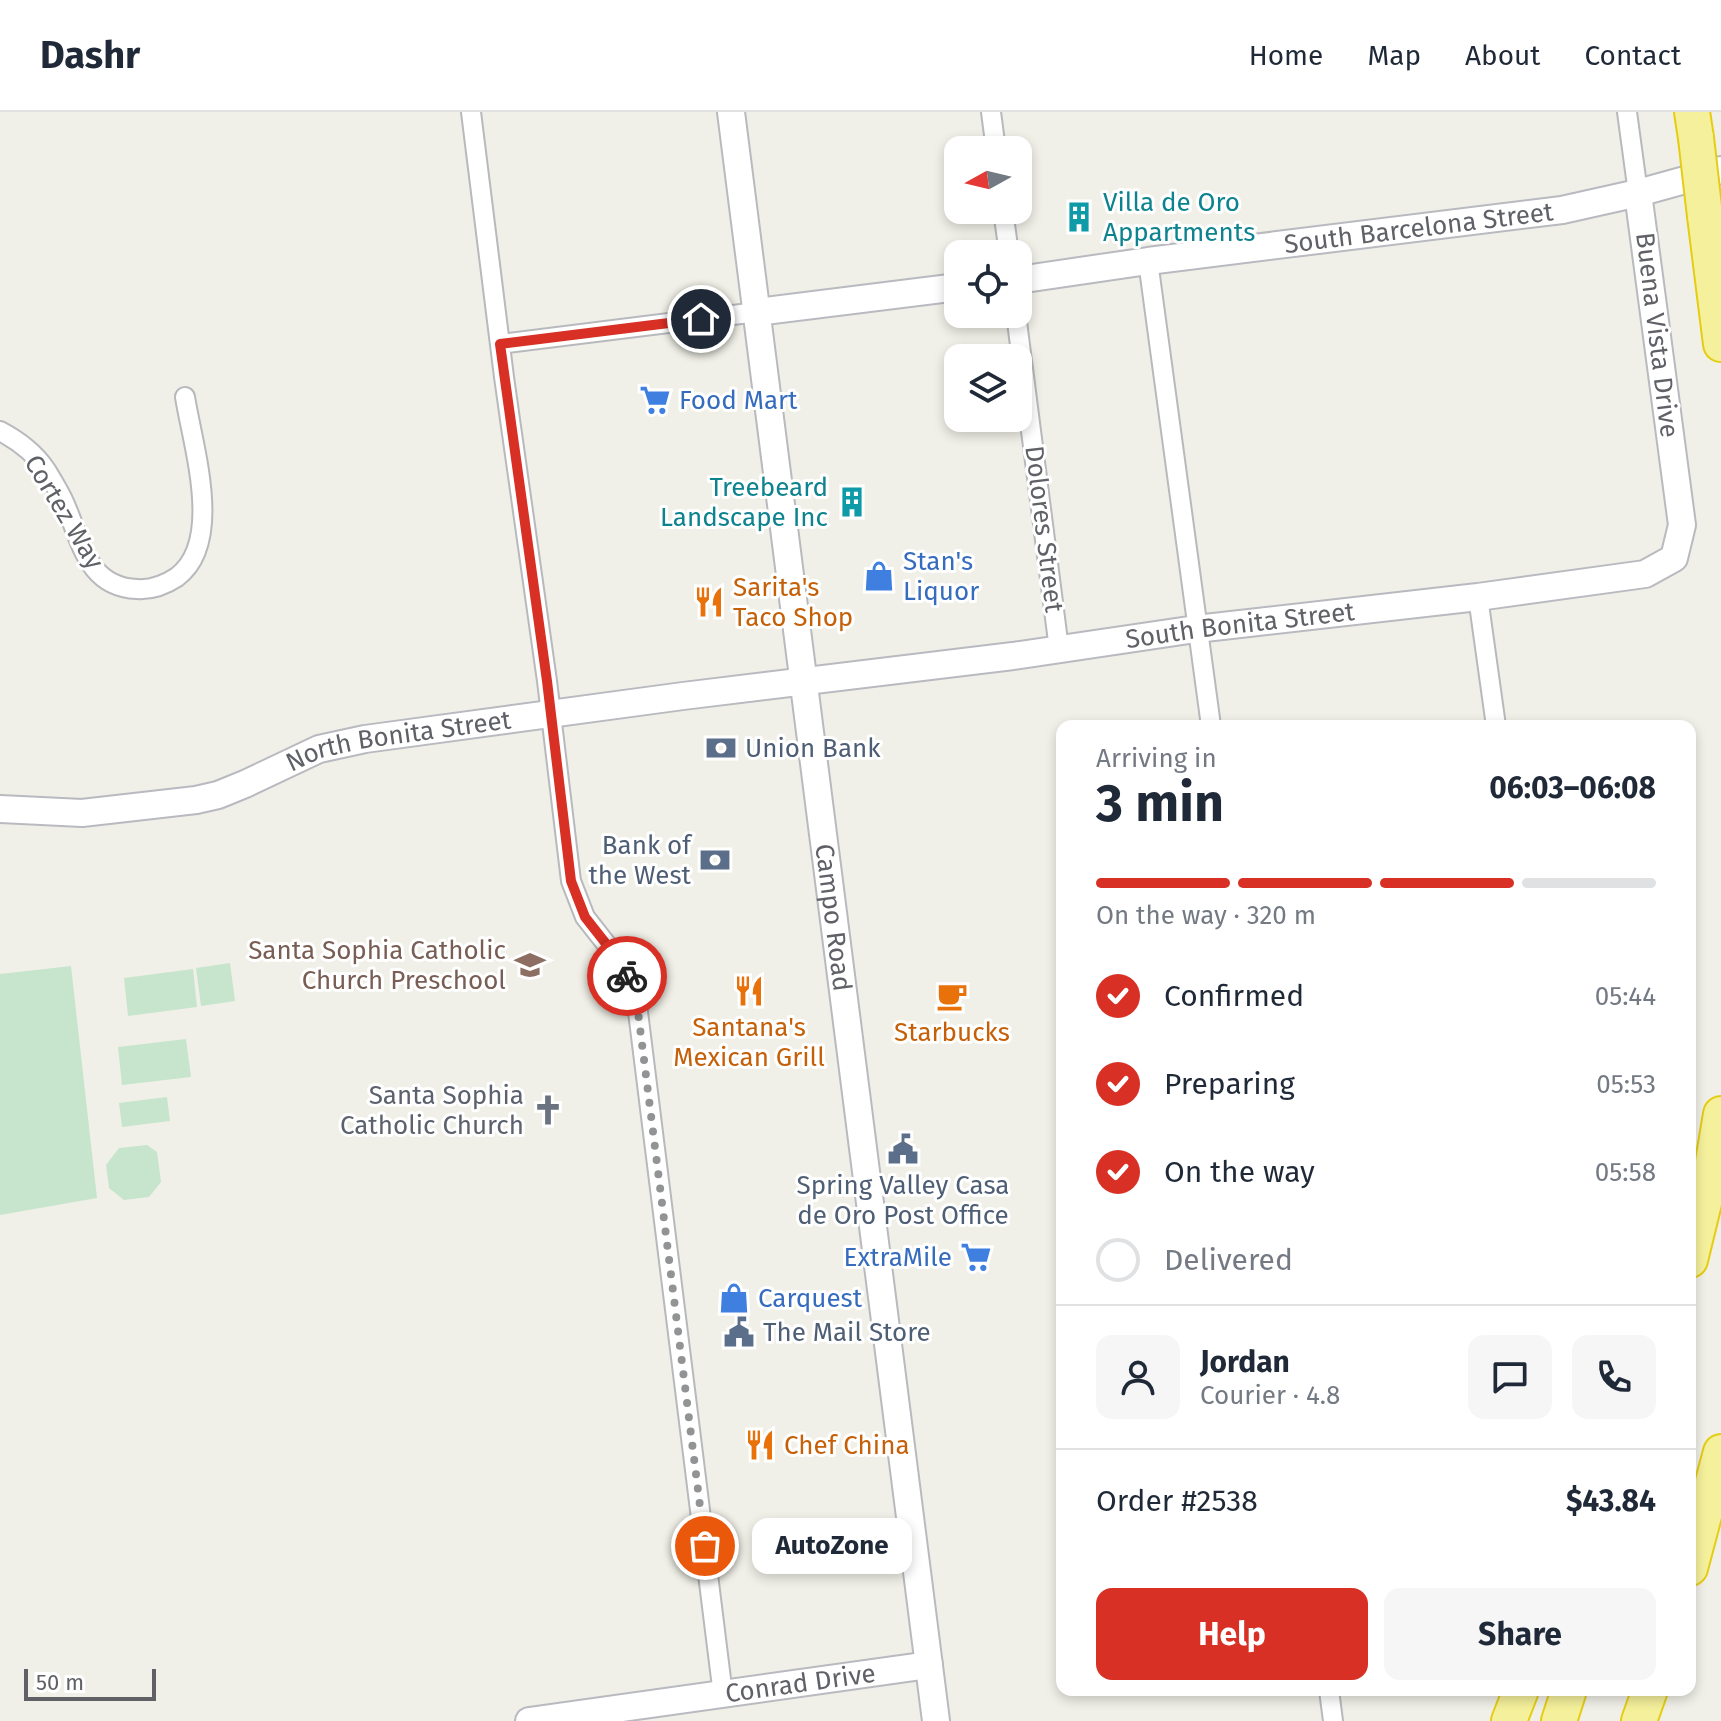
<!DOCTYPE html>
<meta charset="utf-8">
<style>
:root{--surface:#fff;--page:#f6f6f7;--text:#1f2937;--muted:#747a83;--line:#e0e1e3;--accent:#d93025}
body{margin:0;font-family:"Fira Sans",sans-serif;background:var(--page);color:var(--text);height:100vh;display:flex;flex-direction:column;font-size:30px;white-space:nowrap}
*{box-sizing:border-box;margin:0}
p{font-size:26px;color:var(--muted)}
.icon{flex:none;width:44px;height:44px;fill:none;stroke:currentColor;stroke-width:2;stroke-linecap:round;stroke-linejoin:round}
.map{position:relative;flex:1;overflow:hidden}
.sheet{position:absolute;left:1056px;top:608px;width:640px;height:976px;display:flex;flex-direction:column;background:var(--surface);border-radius:16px;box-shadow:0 4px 12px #0003}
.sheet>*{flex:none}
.needle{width:52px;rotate:262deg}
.fabs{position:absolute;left:944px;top:24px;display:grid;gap:16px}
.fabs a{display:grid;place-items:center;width:88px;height:88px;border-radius:16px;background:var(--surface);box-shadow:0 4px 12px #0003;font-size:40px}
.scale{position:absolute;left:24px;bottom:20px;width:132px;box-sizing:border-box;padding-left:8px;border:4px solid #5f6167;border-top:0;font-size:22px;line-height:28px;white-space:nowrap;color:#5f6167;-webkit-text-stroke:6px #fff;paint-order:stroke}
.pin{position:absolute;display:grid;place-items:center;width:68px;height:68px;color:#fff;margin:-34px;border:4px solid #fff;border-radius:50%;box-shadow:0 2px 8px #0007}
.courier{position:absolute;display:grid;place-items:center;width:80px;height:80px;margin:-40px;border:6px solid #d93025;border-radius:50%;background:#fff;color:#222;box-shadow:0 2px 10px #0007}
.bubble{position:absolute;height:56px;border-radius:16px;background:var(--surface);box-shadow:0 4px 12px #0003;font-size:26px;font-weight:700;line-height:56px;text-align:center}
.head em{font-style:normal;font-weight:700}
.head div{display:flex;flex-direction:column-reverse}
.head{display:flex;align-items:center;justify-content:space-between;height:136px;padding:0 40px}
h1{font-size:52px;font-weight:700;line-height:60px}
.bar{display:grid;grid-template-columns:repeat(4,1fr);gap:12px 8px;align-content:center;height:96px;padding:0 40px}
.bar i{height:10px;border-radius:6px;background:var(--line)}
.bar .selected{background:var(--accent)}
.bar p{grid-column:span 4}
.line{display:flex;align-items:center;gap:20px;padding:0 40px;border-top:2px solid var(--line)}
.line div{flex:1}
.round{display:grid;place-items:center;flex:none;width:84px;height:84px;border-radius:16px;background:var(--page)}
ol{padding:0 40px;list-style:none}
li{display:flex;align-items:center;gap:24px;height:88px}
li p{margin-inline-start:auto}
li .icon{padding:8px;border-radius:50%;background:var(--accent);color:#fff;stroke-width:4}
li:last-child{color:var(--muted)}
li i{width:44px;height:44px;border:4px solid var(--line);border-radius:50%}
.action{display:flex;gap:16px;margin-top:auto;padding:16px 40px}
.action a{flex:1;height:92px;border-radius:16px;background:var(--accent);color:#fff;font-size:32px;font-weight:700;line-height:92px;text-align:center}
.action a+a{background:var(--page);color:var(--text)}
header{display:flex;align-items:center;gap:48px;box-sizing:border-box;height:112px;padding:0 40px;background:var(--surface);border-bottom:2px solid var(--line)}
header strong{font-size:38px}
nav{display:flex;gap:44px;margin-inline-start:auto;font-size:28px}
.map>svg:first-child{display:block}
.green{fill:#c7e5cd}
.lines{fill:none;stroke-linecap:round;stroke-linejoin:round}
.street-casing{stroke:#b8b9bd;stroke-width:22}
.secondary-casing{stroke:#b9bac0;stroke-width:30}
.highway-casing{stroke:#e5cd14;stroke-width:38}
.street{stroke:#fff;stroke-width:18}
.secondary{stroke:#fff;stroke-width:26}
.highway{stroke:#f5f09b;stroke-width:34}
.highway-bridge-casing{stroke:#e5cd14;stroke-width:38;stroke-linecap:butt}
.highway-bridge{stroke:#f5f09b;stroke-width:34}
.done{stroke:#929394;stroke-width:8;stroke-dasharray:0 14.4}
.route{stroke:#d93025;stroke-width:10}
.labels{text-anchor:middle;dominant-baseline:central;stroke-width:6;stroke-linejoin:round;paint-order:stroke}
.culture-label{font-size:26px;fill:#0d838f;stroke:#fff;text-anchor:start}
.street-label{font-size:26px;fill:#5f6167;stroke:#fff}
.shop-label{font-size:26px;fill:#366cbe;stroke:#fff;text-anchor:start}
.food-label{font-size:26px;fill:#c56008;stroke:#fff;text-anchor:start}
.service-label{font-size:26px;fill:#4e5e75;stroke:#fff;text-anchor:start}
.education-label{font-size:26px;fill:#785e54;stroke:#fff;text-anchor:end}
.worship-label{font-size:26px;fill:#5b616d;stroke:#fff;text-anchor:end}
</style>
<header>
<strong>Dashr</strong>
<nav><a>Home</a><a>Map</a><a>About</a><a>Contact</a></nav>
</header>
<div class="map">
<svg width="1721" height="1609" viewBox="0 0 1721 1609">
<rect width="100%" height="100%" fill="#f0f0e8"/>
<!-- green -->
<path class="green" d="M 230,851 L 235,889 L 201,894 L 196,856 Z
M 71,854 L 97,1086 L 0,1103 L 0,862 Z
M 193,857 L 197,895 L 128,904 L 124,866 Z
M 186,927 L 191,965 L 122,973 L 118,935 Z
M 167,985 L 170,1009 L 122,1015 L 119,991 Z
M 147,1033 L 157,1040 L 161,1070 L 149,1085 L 124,1088 L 109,1076 L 106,1053 L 119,1036 Z"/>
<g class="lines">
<!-- street casing -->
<g class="street-casing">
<path id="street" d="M 471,0 L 504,265 L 547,569 L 571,769 L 585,805 L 622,852 L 636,884 L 723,1583
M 991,0 L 996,38
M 1627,0 L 1638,81
M 1003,98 L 1009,142
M 1148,149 L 1211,614
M 1016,202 L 1059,537
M 500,232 L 757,200
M 0,319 C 19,329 34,340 46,358 C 52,368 59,379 64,390 C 81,427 86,475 137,477 C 151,478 165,473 177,465 C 224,430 193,335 185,285
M 1478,485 L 1496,614
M 1329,1578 L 1333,1609"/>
</g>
<!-- secondary casing -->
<g class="secondary-casing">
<g id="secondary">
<path id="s1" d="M 731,0 L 936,1609"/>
<path id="s2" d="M 1018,168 L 1148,149 L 1562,98 L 1638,81 L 1721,58"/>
<path d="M 757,200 L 958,175"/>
<path id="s3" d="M 0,697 L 82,701 L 196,688 L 218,683 L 245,672 L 319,637 L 365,627 L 683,584 L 1013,544 L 1196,517 L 1478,485 L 1645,462 L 1674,446 L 1682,413 L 1638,81"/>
<path id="s4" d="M 529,1609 L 929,1553"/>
</g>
</g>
<!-- highway casing -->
<g class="highway-casing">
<path id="highway" d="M 1692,0 L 1696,26
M 1705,104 L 1721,232
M 1690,1148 L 1711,1062 L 1721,1002
M 1690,1456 L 1721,1340
M 1509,1609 L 1521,1578
M 1559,1609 L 1569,1578
M 1639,1609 L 1650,1578"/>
</g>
<!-- street -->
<use href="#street" class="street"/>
<!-- secondary -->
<use href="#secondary" class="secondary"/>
<!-- highway -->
<use href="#highway" class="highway"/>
<!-- highway-bridge casing -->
<g class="highway-bridge-casing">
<path id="highway-bridge" d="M 1696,26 L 1705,104"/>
</g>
<!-- highway-bridge -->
<use href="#highway-bridge" class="highway-bridge"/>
</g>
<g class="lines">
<!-- done -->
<path class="done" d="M 627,864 L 636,884 L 705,1434"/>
<!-- route -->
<path class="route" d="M 627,864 L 622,852 L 585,805 L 571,769 L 547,569 L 500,232 L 701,207"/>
</g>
<!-- icons -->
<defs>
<g id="building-bare" transform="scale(2.4)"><path d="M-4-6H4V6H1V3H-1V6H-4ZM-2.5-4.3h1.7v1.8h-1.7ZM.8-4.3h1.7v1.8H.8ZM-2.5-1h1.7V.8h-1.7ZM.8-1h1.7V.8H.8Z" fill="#0f9aa8" stroke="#fff" stroke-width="2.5" paint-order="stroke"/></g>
<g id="supermarket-bare" transform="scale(2.4)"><path d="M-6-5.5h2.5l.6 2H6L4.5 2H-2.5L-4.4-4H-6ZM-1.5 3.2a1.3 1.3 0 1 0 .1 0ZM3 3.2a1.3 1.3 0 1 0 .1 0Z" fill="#3f7fe0" stroke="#fff" stroke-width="2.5" paint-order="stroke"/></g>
<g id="shop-bare" transform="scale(2.4)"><path d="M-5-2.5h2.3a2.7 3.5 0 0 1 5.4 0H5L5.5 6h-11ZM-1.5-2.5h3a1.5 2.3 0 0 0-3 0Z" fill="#3f7fe0" stroke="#fff" stroke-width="2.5" paint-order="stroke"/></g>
<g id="restaurant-bare" transform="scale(2.4)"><path d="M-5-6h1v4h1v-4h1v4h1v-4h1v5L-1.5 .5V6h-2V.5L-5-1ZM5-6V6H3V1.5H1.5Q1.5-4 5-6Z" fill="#e8710a" stroke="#fff" stroke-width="2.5" paint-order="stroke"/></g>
<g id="bank-bare" transform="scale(2.4)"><path d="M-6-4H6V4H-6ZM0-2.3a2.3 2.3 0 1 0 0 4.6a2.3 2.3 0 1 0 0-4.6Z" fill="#5c6f8a" stroke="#fff" stroke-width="2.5" paint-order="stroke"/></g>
<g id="school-bare" transform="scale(2.4)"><path d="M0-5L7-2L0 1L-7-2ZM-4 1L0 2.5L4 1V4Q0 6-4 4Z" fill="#8d6e63" stroke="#fff" stroke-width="2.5" paint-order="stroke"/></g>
<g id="cafe-bare" transform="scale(2.4)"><path d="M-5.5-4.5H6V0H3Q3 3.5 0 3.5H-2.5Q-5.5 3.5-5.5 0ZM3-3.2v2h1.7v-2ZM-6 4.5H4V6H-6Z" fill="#e8710a" stroke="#fff" stroke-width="2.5" paint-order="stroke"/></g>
<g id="church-bare" transform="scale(2.4)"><path d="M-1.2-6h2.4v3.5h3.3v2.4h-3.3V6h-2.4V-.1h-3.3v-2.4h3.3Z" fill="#6b7280" stroke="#fff" stroke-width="2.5" paint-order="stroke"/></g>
<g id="civic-bare" transform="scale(2.4)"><path d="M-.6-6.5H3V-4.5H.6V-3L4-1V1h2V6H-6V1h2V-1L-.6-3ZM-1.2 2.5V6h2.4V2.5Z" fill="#5c6f8a" stroke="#fff" stroke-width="2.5" paint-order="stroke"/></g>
</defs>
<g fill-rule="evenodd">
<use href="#building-bare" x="1079" y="105"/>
<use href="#supermarket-bare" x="655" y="288"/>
<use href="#building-bare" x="852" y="390"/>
<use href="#shop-bare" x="879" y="464"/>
<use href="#restaurant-bare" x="709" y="490"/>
<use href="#bank-bare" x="721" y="636"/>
<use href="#bank-bare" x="715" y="748"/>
<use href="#school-bare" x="530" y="853"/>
<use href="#restaurant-bare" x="749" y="879"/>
<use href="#cafe-bare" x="952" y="884"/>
<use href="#church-bare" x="548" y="998"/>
<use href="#civic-bare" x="903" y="1037"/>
<use href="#supermarket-bare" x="976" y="1145"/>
<use href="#shop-bare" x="734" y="1186"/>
<use href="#civic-bare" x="739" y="1220"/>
<use href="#restaurant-bare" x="760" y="1333"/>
</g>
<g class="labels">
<!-- culture labels -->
<g class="culture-label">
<text x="1103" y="90">Villa de Oro<tspan x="1103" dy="30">Appartments</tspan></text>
<text x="828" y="375" text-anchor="end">Treebeard<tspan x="828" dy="30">Landscape Inc</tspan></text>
</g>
<!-- street labels -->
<g class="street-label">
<text stroke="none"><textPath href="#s2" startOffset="404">South Barcelona Street</textPath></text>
<text transform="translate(1657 223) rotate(83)">Buena Vista Drive</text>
<text transform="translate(64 400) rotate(59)">Cortez Way</text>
<text transform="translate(1044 417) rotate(83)">Dolores Street</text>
<text stroke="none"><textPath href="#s3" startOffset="1260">South Bonita Street</textPath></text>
<text stroke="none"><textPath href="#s3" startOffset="410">North Bonita Street</textPath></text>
<text stroke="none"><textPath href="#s1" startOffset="812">Campo Road</textPath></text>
<text stroke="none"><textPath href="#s4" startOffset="274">Conrad Drive</textPath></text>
</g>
<!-- shop labels -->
<g class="shop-label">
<text x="679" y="288">Food Mart</text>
<text x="903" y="449">Stan's<tspan x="903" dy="30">Liquor</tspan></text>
<text x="952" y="1145" text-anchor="end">ExtraMile</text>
<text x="758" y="1186">Carquest</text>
</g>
<!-- food labels -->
<g class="food-label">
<text x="733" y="475">Sarita's<tspan x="733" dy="30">Taco Shop</tspan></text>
<text x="749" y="915" text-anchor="middle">Santana's<tspan x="749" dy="30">Mexican Grill</tspan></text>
<text x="952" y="920" text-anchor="middle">Starbucks</text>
<text x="784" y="1333">Chef China</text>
</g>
<!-- service labels -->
<g class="service-label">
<text x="745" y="636">Union Bank</text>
<text x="691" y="733" text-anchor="end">Bank of<tspan x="691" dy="30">the West</tspan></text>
<text x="903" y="1073" text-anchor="middle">Spring Valley Casa<tspan x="903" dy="30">de Oro Post Office</tspan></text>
<text x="763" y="1220">The Mail Store</text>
</g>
<!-- education labels -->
<g class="education-label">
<text x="506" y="838">Santa Sophia Catholic<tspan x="506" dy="30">Church Preschool</tspan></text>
</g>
<!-- worship labels -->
<g class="worship-label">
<text x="524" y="983">Santa Sophia<tspan x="524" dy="30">Catholic Church</tspan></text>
</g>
</g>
</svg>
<div class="fabs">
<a><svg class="needle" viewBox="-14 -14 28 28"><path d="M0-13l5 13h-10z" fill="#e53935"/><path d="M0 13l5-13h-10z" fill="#747a83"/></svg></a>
<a><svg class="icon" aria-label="locate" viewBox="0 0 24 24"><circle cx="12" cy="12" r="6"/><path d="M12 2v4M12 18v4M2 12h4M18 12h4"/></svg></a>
<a><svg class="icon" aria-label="layers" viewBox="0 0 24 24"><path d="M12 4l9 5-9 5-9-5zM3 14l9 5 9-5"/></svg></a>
</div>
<div class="scale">50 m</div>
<div class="pin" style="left:705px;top:1434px;background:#ea580c"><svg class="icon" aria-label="bag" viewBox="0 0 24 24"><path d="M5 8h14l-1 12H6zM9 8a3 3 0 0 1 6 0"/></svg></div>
<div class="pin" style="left:701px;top:207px;background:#1f2937"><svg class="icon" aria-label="home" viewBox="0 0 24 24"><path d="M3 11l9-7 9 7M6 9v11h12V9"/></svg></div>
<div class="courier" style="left:627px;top:864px"><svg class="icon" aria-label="bike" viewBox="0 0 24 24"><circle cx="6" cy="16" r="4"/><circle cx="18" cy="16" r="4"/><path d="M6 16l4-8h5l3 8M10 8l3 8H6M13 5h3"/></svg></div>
<div class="bubble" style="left:752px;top:1406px;width:160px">AutoZone</div>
<section class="sheet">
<div class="head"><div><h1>3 min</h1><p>Arriving in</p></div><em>06:03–06:08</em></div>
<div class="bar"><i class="selected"></i><i class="selected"></i><i class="selected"></i><i></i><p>On the way · 320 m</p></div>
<ol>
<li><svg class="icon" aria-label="check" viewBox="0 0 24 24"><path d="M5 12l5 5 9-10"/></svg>Confirmed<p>05:44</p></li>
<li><svg class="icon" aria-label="check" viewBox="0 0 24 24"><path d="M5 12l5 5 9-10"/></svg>Preparing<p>05:53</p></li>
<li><svg class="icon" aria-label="check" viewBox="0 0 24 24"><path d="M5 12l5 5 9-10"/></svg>On the way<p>05:58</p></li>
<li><i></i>Delivered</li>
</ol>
<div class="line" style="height:144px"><a class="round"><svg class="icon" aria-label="person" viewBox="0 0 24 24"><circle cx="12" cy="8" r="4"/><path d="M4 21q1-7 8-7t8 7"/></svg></a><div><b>Jordan</b><p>Courier · 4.8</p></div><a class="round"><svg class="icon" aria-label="chat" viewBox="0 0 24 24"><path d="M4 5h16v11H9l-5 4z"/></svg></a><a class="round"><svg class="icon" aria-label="phone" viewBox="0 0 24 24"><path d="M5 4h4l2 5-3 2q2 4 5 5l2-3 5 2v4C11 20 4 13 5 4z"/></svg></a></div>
<div class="line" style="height:104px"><div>Order #2538</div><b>$43.84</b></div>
<div class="action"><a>Help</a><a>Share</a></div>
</section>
</div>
